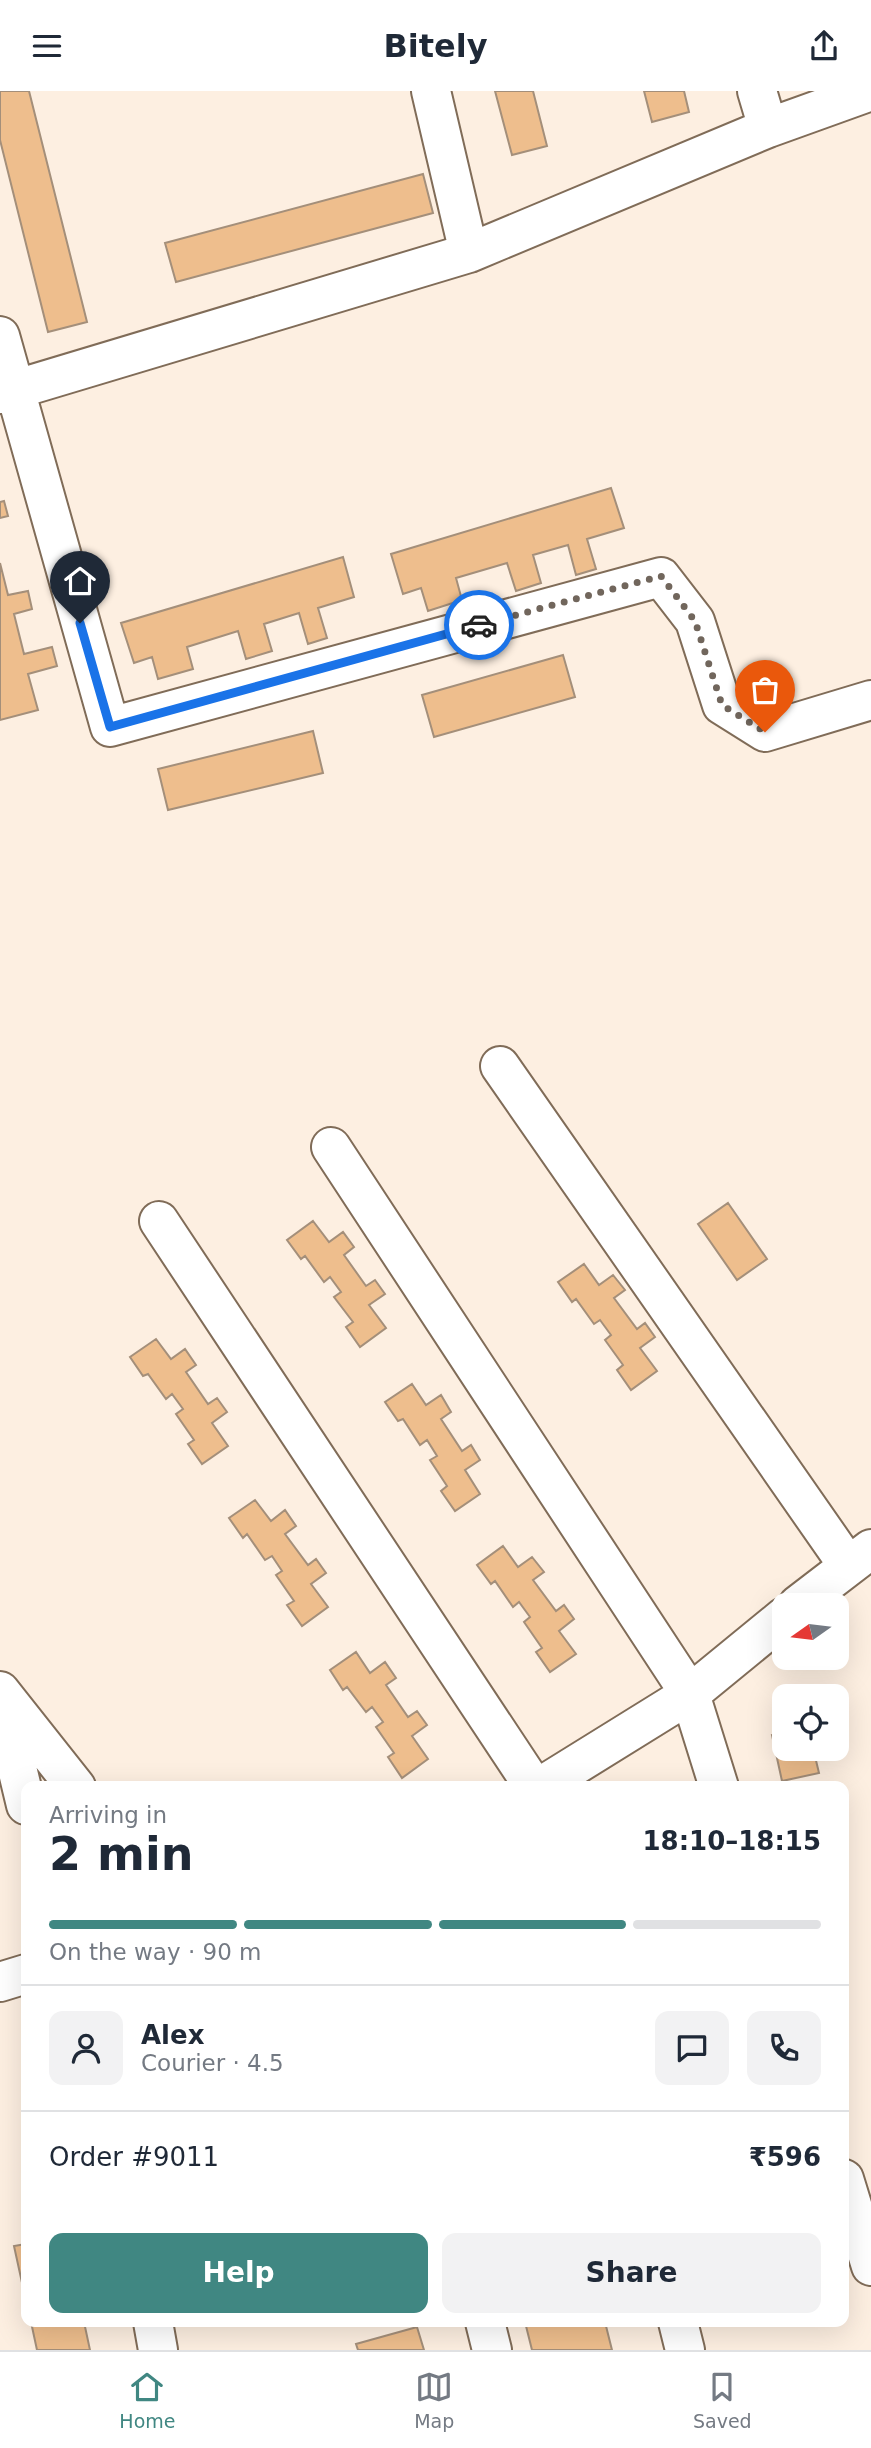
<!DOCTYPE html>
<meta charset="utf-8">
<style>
:root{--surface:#fff;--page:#f2f2f3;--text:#1f2937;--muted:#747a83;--line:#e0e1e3;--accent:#408782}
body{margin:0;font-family:"DejaVu Sans",sans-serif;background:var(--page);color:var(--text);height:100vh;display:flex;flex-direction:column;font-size:26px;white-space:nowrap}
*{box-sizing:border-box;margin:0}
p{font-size:23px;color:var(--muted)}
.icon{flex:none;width:38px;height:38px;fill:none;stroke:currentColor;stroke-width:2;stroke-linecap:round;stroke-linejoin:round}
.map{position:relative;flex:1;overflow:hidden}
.drawer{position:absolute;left:21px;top:1690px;width:828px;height:546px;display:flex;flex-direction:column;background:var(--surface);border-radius:14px;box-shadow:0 7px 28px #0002}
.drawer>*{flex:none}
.needle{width:46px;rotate:256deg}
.fabs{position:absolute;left:772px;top:1502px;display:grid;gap:14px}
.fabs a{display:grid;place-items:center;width:77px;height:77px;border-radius:14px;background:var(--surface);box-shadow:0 7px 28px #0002;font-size:35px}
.pin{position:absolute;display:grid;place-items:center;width:60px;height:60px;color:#fff;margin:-72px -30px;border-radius:50% 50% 50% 0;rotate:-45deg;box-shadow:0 0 7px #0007}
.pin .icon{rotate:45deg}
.courier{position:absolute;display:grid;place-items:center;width:70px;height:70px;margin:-35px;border:5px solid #1a73e8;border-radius:50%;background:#fff;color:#222;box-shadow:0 2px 9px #0007}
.head em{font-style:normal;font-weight:600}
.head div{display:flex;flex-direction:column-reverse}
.head{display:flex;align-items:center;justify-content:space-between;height:119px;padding:0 28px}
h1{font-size:46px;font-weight:600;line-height:52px}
.bar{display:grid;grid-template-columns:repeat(4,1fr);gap:10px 7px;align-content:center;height:84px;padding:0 28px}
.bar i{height:9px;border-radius:5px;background:var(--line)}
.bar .on{background:var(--accent)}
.bar p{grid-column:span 4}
.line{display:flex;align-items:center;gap:18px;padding:0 28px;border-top:2px solid var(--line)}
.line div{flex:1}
.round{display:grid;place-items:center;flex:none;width:74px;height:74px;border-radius:14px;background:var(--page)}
.button{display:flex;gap:14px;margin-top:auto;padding:14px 28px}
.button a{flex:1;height:80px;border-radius:14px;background:var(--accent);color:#fff;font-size:28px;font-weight:600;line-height:80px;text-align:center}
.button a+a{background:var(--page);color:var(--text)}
header{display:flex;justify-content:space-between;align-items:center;height:91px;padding:0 28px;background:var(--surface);font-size:32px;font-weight:600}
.tabs{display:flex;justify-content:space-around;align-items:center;height:98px;border-top:2px solid var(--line);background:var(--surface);font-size:19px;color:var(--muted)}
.tabs a{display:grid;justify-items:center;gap:4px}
.tabs .on{color:var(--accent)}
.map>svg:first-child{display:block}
.building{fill:#eebe8d;stroke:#a48f7a;stroke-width:2}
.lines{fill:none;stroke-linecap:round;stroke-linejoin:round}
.minor-casing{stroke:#806c58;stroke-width:42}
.minor{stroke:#fff;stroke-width:38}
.done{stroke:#71665c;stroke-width:7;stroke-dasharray:0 12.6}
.route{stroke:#1a73e8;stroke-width:9}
</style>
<header><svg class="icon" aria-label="menu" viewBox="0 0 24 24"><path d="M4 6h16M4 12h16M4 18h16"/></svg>Bitely<svg class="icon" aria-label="share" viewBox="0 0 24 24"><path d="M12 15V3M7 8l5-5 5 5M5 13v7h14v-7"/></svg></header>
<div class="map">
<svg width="871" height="2259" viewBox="0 0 871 2259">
<rect width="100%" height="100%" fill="#fdefe1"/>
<!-- building -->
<path class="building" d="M 0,0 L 29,0 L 87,231 L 48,241 L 0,49 Z
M 495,0 L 533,0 L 547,55 L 512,64 Z
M 644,0 L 684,0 L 689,21 L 652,31 Z
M 423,83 L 433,122 L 176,191 L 165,152 Z
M 611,397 L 624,437 L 587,448 L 596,478 L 576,484 L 568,454 L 533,464 L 541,492 L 516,500 L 507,472 L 456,487 L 462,509 L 428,520 L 421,497 L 403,503 L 391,463 Z
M 4,410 L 8,425 L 0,427 L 0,411 Z
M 343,466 L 354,506 L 318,517 L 327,547 L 308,553 L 299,522 L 264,533 L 272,560 L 246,568 L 238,540 L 187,556 L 193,578 L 158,588 L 152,566 L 134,572 L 121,532 Z
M 0,472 L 8,504 L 28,500 L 32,518 L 14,523 L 24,563 L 52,556 L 57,575 L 28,583 L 38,619 L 0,629 Z
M 563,564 L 575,606 L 434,646 L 422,604 Z
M 313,640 L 323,682 L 168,719 L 158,678 Z
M 728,1112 L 767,1168 L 737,1189 L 698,1133 Z
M 313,1130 L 329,1151 L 343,1141 L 354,1156 L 344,1164 L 366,1195 L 375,1189 L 385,1203 L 369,1214 L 386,1237 L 360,1256 L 346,1236 L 353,1231 L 334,1206 L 341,1201 L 330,1186 L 324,1191 L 305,1165 L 301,1168 L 287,1149 Z
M 584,1173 L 599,1194 L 613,1184 L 625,1199 L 614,1207 L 637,1238 L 645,1232 L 655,1246 L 640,1257 L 657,1280 L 631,1299 L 617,1279 L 623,1274 L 605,1249 L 611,1244 L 600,1229 L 594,1233 L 576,1208 L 572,1211 L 558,1191 Z
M 156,1248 L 171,1268 L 185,1258 L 196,1274 L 186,1281 L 208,1313 L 217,1307 L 227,1321 L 212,1332 L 228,1355 L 202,1373 L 188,1353 L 194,1349 L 176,1323 L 183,1318 L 172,1303 L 166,1308 L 148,1283 L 143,1285 L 130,1266 Z
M 412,1293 L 426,1314 L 441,1304 L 451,1321 L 441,1328 L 462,1360 L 471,1354 L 480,1369 L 465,1379 L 480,1403 L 455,1420 L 441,1400 L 447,1395 L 430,1369 L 437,1365 L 427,1349 L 420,1354 L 403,1328 L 398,1330 L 385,1311 Z
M 255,1409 L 271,1430 L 285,1419 L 296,1435 L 285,1443 L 308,1474 L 316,1468 L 326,1482 L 311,1493 L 328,1516 L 302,1535 L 287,1514 L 294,1510 L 276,1484 L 282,1480 L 272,1465 L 265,1469 L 247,1443 L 243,1447 L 229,1427 Z
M 503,1455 L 518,1476 L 532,1466 L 544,1481 L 533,1489 L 556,1520 L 564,1514 L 574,1528 L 559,1540 L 576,1563 L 550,1581 L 536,1561 L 542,1557 L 524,1531 L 530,1526 L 519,1511 L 513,1516 L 495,1490 L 491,1493 L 477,1474 Z
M 356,1561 L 370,1582 L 385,1571 L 396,1587 L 386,1594 L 408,1626 L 417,1620 L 427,1634 L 412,1645 L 428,1668 L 402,1687 L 388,1666 L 394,1662 L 376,1636 L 383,1631 L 372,1616 L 366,1621 L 347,1596 L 343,1599 L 330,1579 Z
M 784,1642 L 784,1657 L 813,1657 L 819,1682 L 782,1690 L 772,1644 Z
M 26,2153 L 26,2210 L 14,2155 Z
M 31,2231 L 84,2231 L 90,2259 L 37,2259 Z
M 525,2231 L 605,2231 L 612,2259 L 532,2259 Z
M 417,2236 L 424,2259 L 358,2259 L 356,2253 Z"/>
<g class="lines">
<!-- minor casing -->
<g class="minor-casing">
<path id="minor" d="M 431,0 L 469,162
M 757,0 L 768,37
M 0,245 L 110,636 L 661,486 L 695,530 L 722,614 L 765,641 L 871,609
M 0,303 L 469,162 L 768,37 L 871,0
M 500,975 L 847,1473
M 331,1056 L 690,1603 L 719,1696
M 159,1130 L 534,1696
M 798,1514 L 871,1458
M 0,1600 L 76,1696
M 1,1610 L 26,1714
M 540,1696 L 690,1603 L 784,1526
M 0,1891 L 26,1883
M 844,2088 L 871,2175
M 153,2231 L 158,2259
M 485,2231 L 492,2259
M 678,2231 L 685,2259"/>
</g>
<!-- minor -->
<use href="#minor" class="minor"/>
</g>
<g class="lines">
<!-- done -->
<path class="done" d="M 479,534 L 661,485 L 695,530 L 722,614 L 765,641"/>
<!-- route -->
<path class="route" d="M 80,532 L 110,636 L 479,534"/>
</g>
</svg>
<div class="fabs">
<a><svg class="needle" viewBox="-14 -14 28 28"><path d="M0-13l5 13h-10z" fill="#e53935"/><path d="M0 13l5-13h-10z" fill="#747a83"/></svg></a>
<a><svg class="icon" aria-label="locate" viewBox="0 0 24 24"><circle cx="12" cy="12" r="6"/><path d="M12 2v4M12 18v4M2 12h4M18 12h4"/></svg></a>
</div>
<div class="pin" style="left:765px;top:641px;background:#ea580c"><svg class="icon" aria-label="bag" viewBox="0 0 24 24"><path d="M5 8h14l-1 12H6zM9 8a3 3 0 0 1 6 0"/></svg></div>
<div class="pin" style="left:80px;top:532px;background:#1f2937"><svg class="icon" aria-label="home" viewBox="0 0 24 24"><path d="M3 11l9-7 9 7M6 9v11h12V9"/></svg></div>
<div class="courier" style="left:479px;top:534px"><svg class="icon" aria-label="car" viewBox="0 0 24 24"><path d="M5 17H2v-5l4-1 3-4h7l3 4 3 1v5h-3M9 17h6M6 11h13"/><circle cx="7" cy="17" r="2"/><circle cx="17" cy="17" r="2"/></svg></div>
<section class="drawer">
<div class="head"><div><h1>2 min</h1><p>Arriving in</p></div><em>18:10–18:15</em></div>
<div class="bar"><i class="on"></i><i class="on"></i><i class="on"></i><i></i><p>On the way · 90 m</p></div>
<div class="line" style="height:126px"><a class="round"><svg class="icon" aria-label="person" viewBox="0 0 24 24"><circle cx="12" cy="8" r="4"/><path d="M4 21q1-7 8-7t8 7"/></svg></a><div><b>Alex</b><p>Courier · 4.5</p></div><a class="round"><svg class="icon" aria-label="chat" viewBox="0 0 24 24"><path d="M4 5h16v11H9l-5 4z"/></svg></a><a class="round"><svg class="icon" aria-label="phone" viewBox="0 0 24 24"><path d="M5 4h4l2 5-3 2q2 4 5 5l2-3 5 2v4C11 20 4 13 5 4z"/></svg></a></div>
<div class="line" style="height:91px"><div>Order #9011</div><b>₹596</b></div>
<div class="button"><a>Help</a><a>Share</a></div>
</section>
</div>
<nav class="tabs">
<a class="on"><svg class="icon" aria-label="home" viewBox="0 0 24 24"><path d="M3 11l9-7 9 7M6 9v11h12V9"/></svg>Home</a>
<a><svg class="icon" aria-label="map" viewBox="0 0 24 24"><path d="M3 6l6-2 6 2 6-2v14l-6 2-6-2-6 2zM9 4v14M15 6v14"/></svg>Map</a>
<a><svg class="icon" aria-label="saved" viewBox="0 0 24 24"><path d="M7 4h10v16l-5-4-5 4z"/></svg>Saved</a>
</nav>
